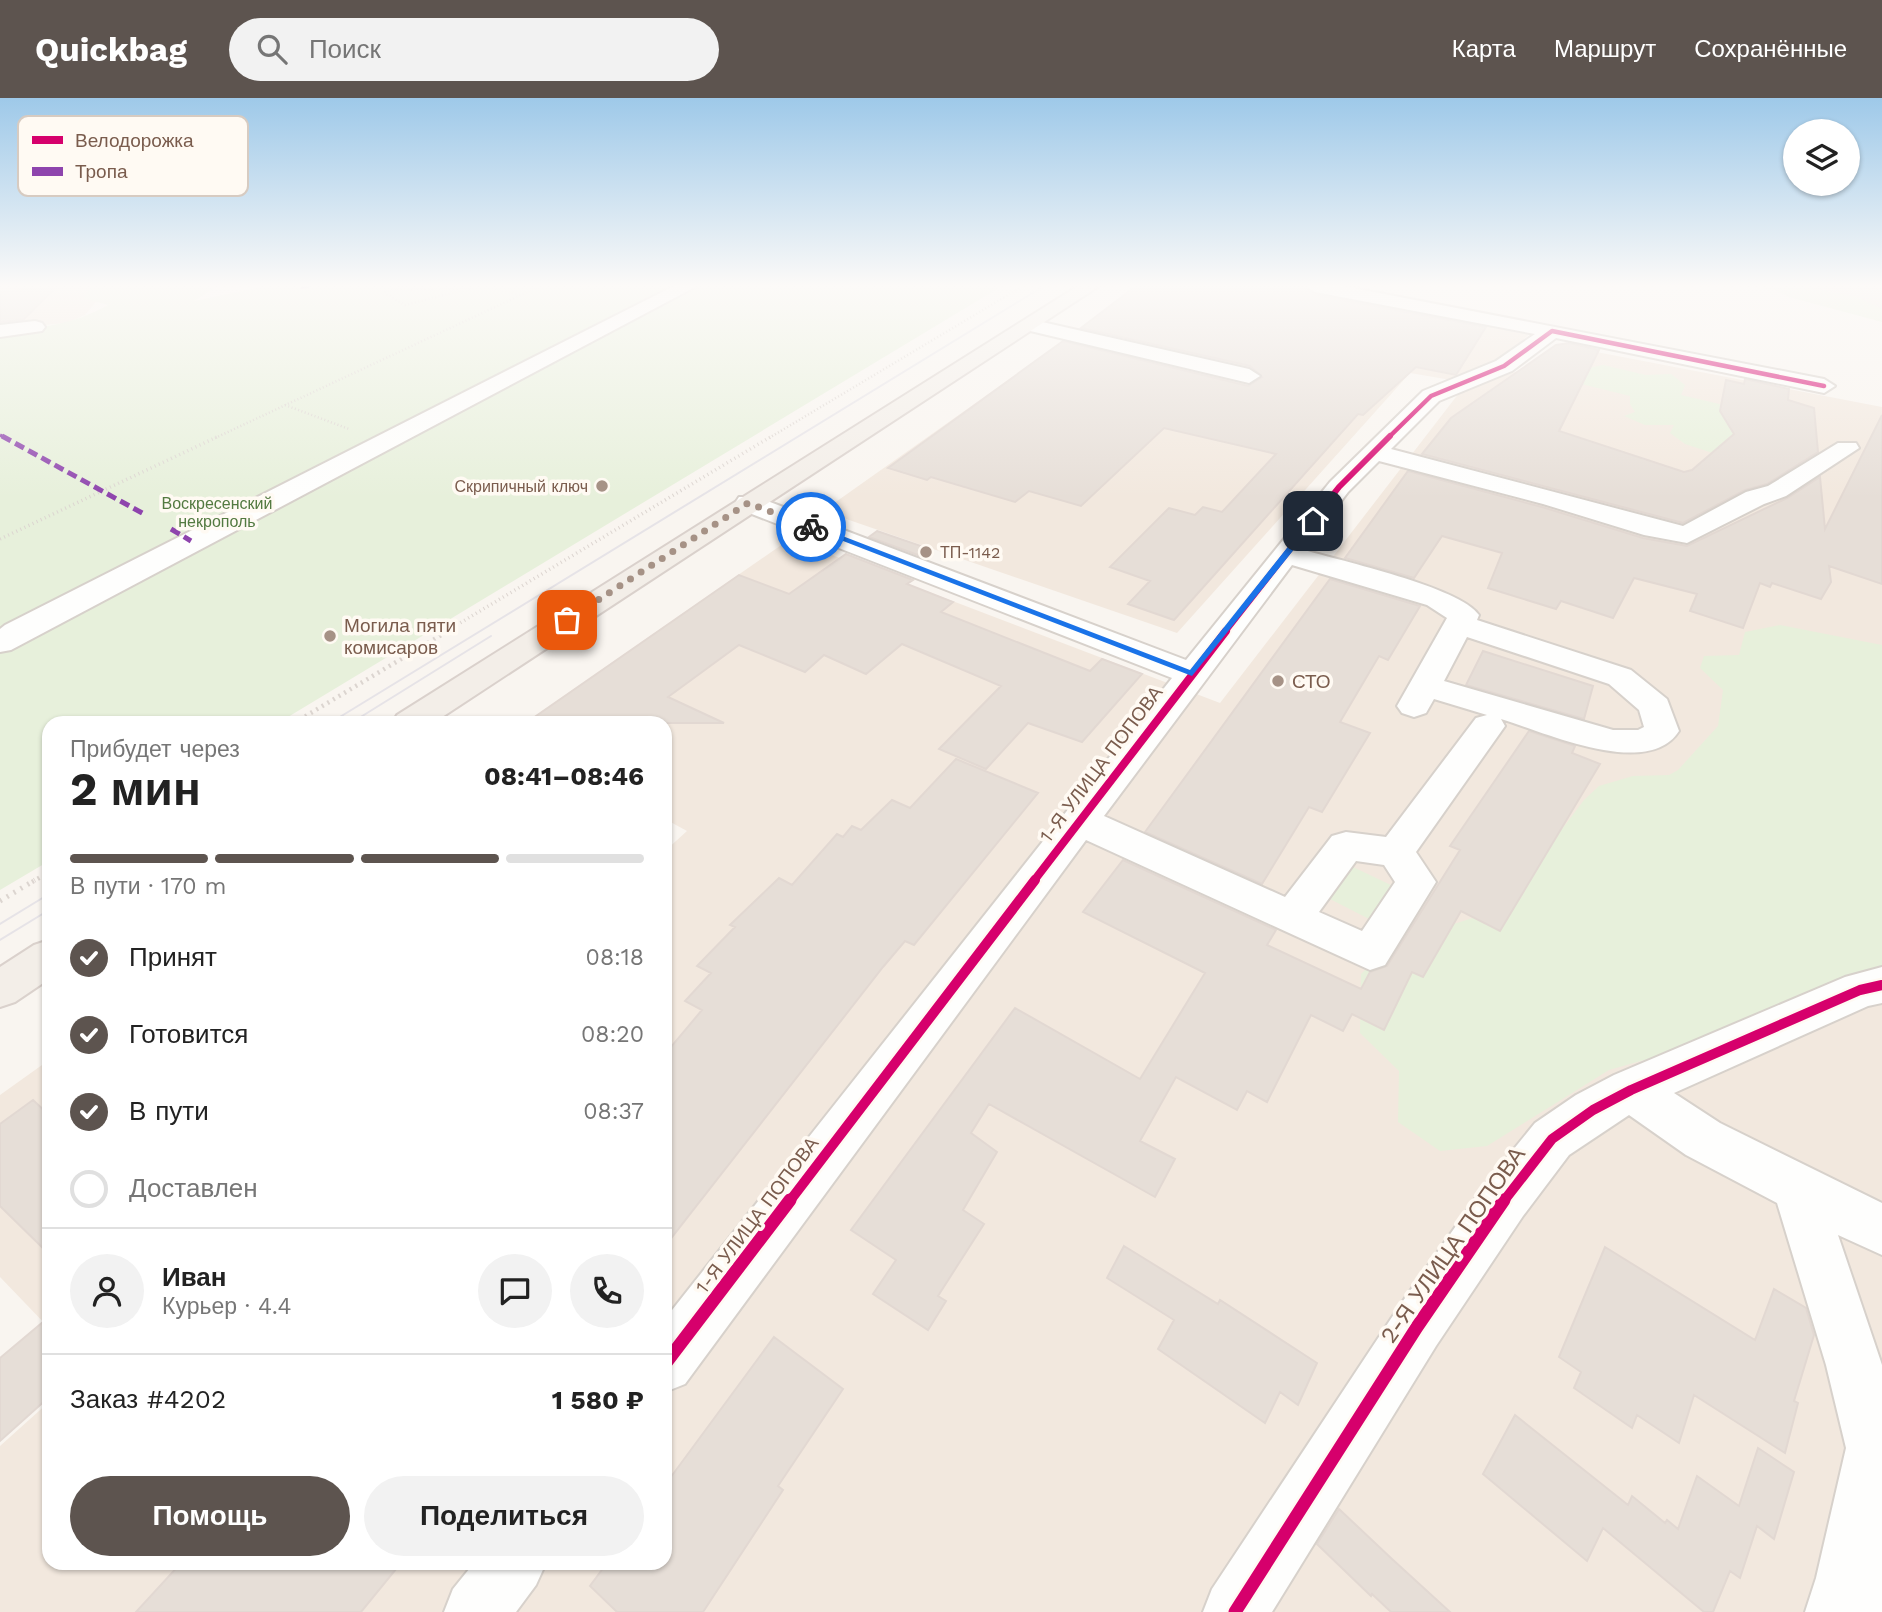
<!DOCTYPE html>
<html lang="ru">
<meta charset="utf-8">
<style>
:root{--surface:#fff;--page:#f2f2f2;--text:#222;--muted:#767676;--line:#e0e0e0;--accent:#5d544f}
body{margin:0;font-family:"Work Sans",sans-serif;background:var(--page);color:var(--text);height:100vh;display:flex;flex-direction:column;font-size:26px;white-space:nowrap}
*{box-sizing:border-box;margin:0}
p{font-size:23px;color:var(--muted)}
.icon{flex:none;width:38px;height:38px;fill:none;stroke:currentColor;stroke-width:2;stroke-linecap:round;stroke-linejoin:round}
.map{position:relative;flex:1;overflow:hidden}
.panel{position:absolute;left:42px;top:618px;width:630px;height:854px;display:flex;flex-direction:column;background:var(--surface);border-radius:21px;box-shadow:0 2px 5px #0004}
.panel>*{flex:none}
.controls{position:absolute;left:1783px;top:21px;display:grid;gap:14px}
.controls a{display:grid;place-items:center;width:77px;height:77px;border-radius:50%;background:var(--surface);box-shadow:0 2px 5px #0004;font-size:35px}
.pin{position:absolute;display:grid;place-items:center;width:60px;height:60px;color:#fff;margin:-30px;border-radius:14px;box-shadow:0 4px 10px #0006}
.courier{position:absolute;display:grid;place-items:center;width:70px;height:70px;margin:-35px;border:5px solid #1a73e8;border-radius:50%;background:#fff;color:#222;box-shadow:0 2px 9px #0007}
.head em{font-style:normal;font-weight:700}
.head div{display:flex;flex-direction:column-reverse}
.head{display:flex;align-items:center;justify-content:space-between;height:119px;padding:0 28px}
h1{font-size:46px;font-weight:700;line-height:52px}
.bar{display:grid;grid-template-columns:repeat(4,1fr);gap:10px 7px;align-content:center;height:84px;padding:0 28px}
.bar i{height:9px;border-radius:5px;background:var(--line)}
.bar .current{background:var(--accent)}
.bar p{grid-column:span 4}
.line{display:flex;align-items:center;gap:18px;padding:0 28px;border-top:2px solid var(--line)}
.line div{flex:1}
.round{display:grid;place-items:center;flex:none;width:74px;height:74px;border-radius:37px;background:var(--page)}
ol{padding:0 28px;list-style:none}
li{display:flex;align-items:center;gap:21px;height:77px}
li p{margin-inline-start:auto}
li .icon{padding:7px;border-radius:50%;background:var(--accent);color:#fff;stroke-width:4}
li:last-child{color:var(--muted)}
li i{width:38px;height:38px;border:4px solid var(--line);border-radius:50%}
.action{display:flex;gap:14px;margin-top:auto;padding:14px 28px}
.action a{flex:1;height:80px;border-radius:42px;background:var(--accent);color:#fff;font-size:28px;font-weight:700;line-height:80px;text-align:center}
.action a+a{background:var(--page);color:var(--text)}
header{display:flex;align-items:center;gap:42px;box-sizing:border-box;height:98px;padding:0 35px;background:var(--accent);color:#fff}
header strong{font-size:33px}
nav{display:flex;gap:38px;margin-inline-start:auto;font-size:24px}
.search{width:490px;height:63px;background:var(--page);display:flex;align-items:center;gap:18px;box-sizing:border-box;padding:0 24px;border-radius:38px;color:var(--muted);font-size:26px}
.map>svg:first-child{display:block}
.residential{fill:#f2e8de}
.industrial{fill:#ede5e0}
.green{fill:#e7f0db}
.building{fill:#e6ded7;stroke:#e2d8d2;stroke-width:2}
.lines{fill:none;stroke-linecap:round;stroke-linejoin:round}
.minor-casing{stroke:#d7d1cb;stroke-width:4}
.major-casing{stroke:#dad1cc;stroke-width:4}
.path-far3{stroke:#dcd5d0;stroke-width:2.5;stroke-dasharray:1 2.5;stroke-linecap:butt}
.path-far2{stroke:#dcd5d0;stroke-width:3.5;stroke-dasharray:1 3.5;stroke-linecap:butt}
.path-far1{stroke:#dcd5d0;stroke-width:4.5;stroke-dasharray:2 4.5;stroke-linecap:butt}
.path{stroke:#dcd5d0;stroke-width:5;stroke-dasharray:2 6;stroke-linecap:butt}
.minor{fill:#fefefd;fill-rule:evenodd}
.major{fill:#f3eee8;fill-rule:evenodd}
.tram{stroke:#e6e3e7;stroke-width:2}
.quiet-far1{stroke:#8e44ad;stroke-width:3.5;stroke-dasharray:8 3.5;stroke-linecap:butt}
.quiet{stroke:#8e44ad;stroke-width:5;stroke-dasharray:10 5;stroke-linecap:butt}
.cycleway-far4-casing{stroke:#fffaf3;stroke-width:7}
.cycleway-far3-casing{stroke:#fffaf3;stroke-width:10}
.cycleway-far2-casing{stroke:#fffaf3;stroke-width:12}
.cycleway-far1-casing{stroke:#fffaf3;stroke-width:15}
.cycleway-casing{stroke:#fffaf3;stroke-width:18}
.cycleway-far4{stroke:#d6006c;stroke-width:4.5}
.cycleway-far3{stroke:#d6006c;stroke-width:6}
.cycleway-far2{stroke:#d6006c;stroke-width:8}
.cycleway-far1{stroke:#d6006c;stroke-width:10}
.cycleway{stroke:#d6006c;stroke-width:13}
.route{fill:#1a73e8}
.done{stroke:#a69286;stroke-width:7;stroke-dasharray:0 12.6}
.poi-dot{fill:#a69286;stroke:#fffaf3;stroke-width:2.5}
.labels{text-anchor:middle;dominant-baseline:central;stroke-width:7;stroke-linejoin:round;paint-order:stroke}
.far-poi-label{font-size:16px;fill:#7a5c4d;stroke:#fffaf3;text-anchor:end}
.far-park-label{font-size:16px;fill:#537a41;stroke:#fffaf3}
.poi-label{font-size:19px;fill:#7a5c4d;stroke:#fffaf3;text-anchor:start}
.street-label{font-size:19px;fill:#7a5c4d;stroke:#fffaf3}
.near-street-label{font-size:23px;fill:#7a5c4d;stroke:#fffaf3}
.key{fill:#fffaf3;stroke:#d7cbc1;stroke-width:2}
.key-label{font-size:19px;fill:#7a5c4d}
</style>
<header>
<strong>Quickbag</strong>
<div class="search"><svg class="icon" aria-label="search" viewBox="0 0 24 24"><circle cx="10" cy="10" r="6"/><path d="M15 15l6 6"/></svg>Поиск</div>
<nav><a>Карта</a><a>Маршрут</a><a>Сохранённые</a></nav>
</header>
<div class="map">
<svg width="1882" height="1514" viewBox="0 0 1882 1514">
<rect width="100%" height="100%" fill="#f9f5f0"/>
<!-- residential -->
<path class="residential" d="M 0,188 L 94,188 L 105,193 L 85,217 L 67,225 L 0,231 Z
M 1141,188 L 1308,188 L 1527,230 L 1531,235 L 1489,270 L 1451,282 L 1410,275 L 1177,535 L 823,413 Z
M 1560,247 L 1882,309 L 1882,1514 L 0,1514 L 0,1348 L 49,1304 L 49,1465 L 665,1465 L 665,753 L 687,733 L 665,721 L 665,625 L 525,625 L 790,441 L 1220,605 L 1459,295 L 1533,267 Z
M 49,962 L 49,1230 L 0,1179 L 0,997 Z"/>
<!-- industrial -->
<path class="industrial" d="M 1786,188 L 1882,188 L 1882,216 Z"/>
<!-- green -->
<path class="green" d="M 92,188 L 218,188 L 194,203 L 266,188 L 1002,188 L 278,625 L 49,625 L 49,763 L 0,792 L 0,234 C 42,229 70,228 108,207 L 83,200 Z
M 1747,188 L 1811,190 L 1857,199 L 1882,211 L 1882,224 L 1789,199 L 1775,192 Z
M 1603,267 L 1646,277 L 1671,276 L 1685,287 L 1681,297 L 1728,308 L 1795,353 L 1788,375 L 1777,376 L 1685,346 L 1670,335 L 1674,327 L 1645,327 L 1624,318 L 1635,314 L 1630,306 L 1630,298 L 1549,278 Z
M 1780,527 L 1882,547 L 1882,870 L 1721,940 L 1609,972 L 1487,1048 L 1440,1053 L 1398,1024 L 1399,973 L 1360,935 L 1361,876 L 1376,861 L 1402,853 L 1420,837 L 1488,815 L 1510,800 L 1584,702 L 1599,688 L 1633,678 L 1669,677 L 1678,672 L 1718,628 L 1723,592 L 1700,570 L 1704,558 L 1739,557 L 1745,534 Z
M 1353,769 L 1393,788 L 1371,822 L 1330,801 Z"/>
<!-- building -->
<path class="building" d="M 1136,188 L 1304,188 L 1315,197 L 1486,229 L 1456,277 L 1416,269 L 1363,317 L 1358,316 L 1174,522 L 1128,506 L 1150,483 L 1110,469 L 1169,410 L 1195,417 L 1203,409 L 1222,414 L 1276,356 L 1164,330 L 1081,408 L 1029,393 L 1015,404 L 931,379 L 927,382 L 888,370 L 1063,243 L 1248,288 L 1262,279 L 1250,268 L 1081,230 Z
M 56,189 L 23,222 L 0,224 L 0,194 Z
M 1569,245 L 1599,252 L 1559,333 L 1684,374 L 1692,372 L 1734,336 L 1720,313 L 1726,282 L 1744,286 L 1745,281 L 1789,291 L 1788,302 L 1814,310 L 1818,354 L 1767,386 L 1745,392 L 1683,425 L 1422,356 L 1451,320 L 1556,247 Z
M 1882,317 L 1882,486 L 1829,468 L 1831,484 L 1821,501 L 1772,485 L 1770,489 L 1760,485 L 1743,530 L 1690,513 L 1697,496 L 1634,480 L 1613,520 L 1561,503 L 1556,511 L 1488,490 L 1502,455 L 1442,438 L 1414,480 L 1345,460 L 1408,373 L 1542,409 L 1643,440 L 1687,448 L 1787,400 L 1820,379 L 1825,431 Z
M 877,433 L 927,450 L 923,459 L 869,439 Z
M 846,456 L 913,482 L 907,486 L 953,504 L 941,514 L 1090,573 L 1102,561 L 1142,576 L 1082,644 L 1028,625 L 986,671 L 939,651 L 1001,588 L 902,546 L 866,576 L 824,557 L 805,574 L 739,547 L 668,599 L 724,625 L 526,625 L 739,477 L 789,496 Z
M 1330,481 L 1420,508 L 1388,562 L 1379,558 L 1340,624 L 1370,635 L 1322,714 L 1309,709 L 1262,786 L 1145,734 Z
M 1483,553 L 1593,588 L 1584,621 L 1466,587 Z
M 1529,633 L 1575,648 L 1572,655 L 1600,666 L 1500,833 L 1461,813 L 1423,879 L 1412,874 L 1384,932 L 1352,916 L 1343,933 L 1311,917 L 1267,1004 L 1247,993 L 1237,1012 L 1176,979 L 1140,1043 L 1175,1061 L 1155,1099 L 989,1006 L 971,1035 L 997,1054 L 963,1112 L 984,1126 L 938,1198 L 946,1203 L 928,1232 L 873,1196 L 896,1162 L 851,1132 L 1015,910 L 1140,981 L 1205,875 L 1083,814 L 1123,762 L 1276,832 L 1267,847 L 1361,891 L 1370,874 L 1387,868 L 1460,752 L 1450,748 Z
M 956,661 L 1038,695 L 914,847 L 905,843 L 883,869 L 665,1148 L 665,956 L 702,912 L 685,903 L 711,875 L 697,868 L 735,829 L 730,827 L 779,780 L 792,787 L 837,736 L 843,739 L 852,728 L 861,732 L 892,702 L 910,710 Z
M 33,1002 L 49,1017 L 49,1156 L 0,1108 L 0,1026 Z
M 1124,1148 L 1218,1206 L 1220,1202 L 1317,1265 L 1298,1307 L 1280,1294 L 1265,1325 L 1158,1251 L 1174,1222 L 1107,1180 Z
M 1605,1149 L 1755,1242 L 1774,1191 L 1806,1210 L 1814,1237 L 1794,1303 L 1798,1305 L 1785,1355 L 1694,1297 L 1679,1345 L 1637,1317 L 1632,1330 L 1574,1290 L 1581,1274 L 1559,1259 Z
M 49,1219 L 49,1299 L 0,1343 L 0,1260 Z
M 774,1239 L 843,1291 L 778,1388 L 783,1392 L 703,1514 L 617,1514 L 590,1488 L 607,1465 L 665,1465 L 665,1387 Z
M 1515,1317 L 1628,1407 L 1632,1398 L 1665,1425 L 1667,1422 L 1678,1431 L 1697,1378 L 1739,1408 L 1758,1350 L 1794,1374 L 1774,1441 L 1757,1428 L 1740,1480 L 1730,1473 L 1713,1514 L 1704,1514 L 1603,1430 L 1587,1463 L 1483,1376 Z
M 1339,1411 L 1392,1461 L 1450,1514 L 1391,1514 L 1372,1496 L 1371,1498 L 1317,1446 Z
M 181,1465 L 401,1465 L 361,1514 L 136,1514 Z"/>
<g class="lines">
<!-- minor casing -->
<g class="minor-casing">
<path id="minor" d="M 674,188 L 697,188 L 11,552 L 0,554 L 0,531 L 5,527 Z
M 1306,188 L 1343,188 L 1824,281 L 1835,288 L 1824,295 L 1556,240 L 1512,273 L 1439,303 L 1391,351 L 1683,428 L 1746,394 L 1768,388 L 1838,345 L 1856,345 L 1859,350 L 1786,398 L 1764,406 L 1687,445 L 1644,437 L 1543,406 L 1379,363 L 1348,394 L 1304,452 C 1341,463 1460,489 1479,517 L 1477,522 L 1631,572 L 1667,601 L 1679,633 C 1648,682 1544,634 1501,621 L 1505,628 L 1416,754 L 1436,784 L 1385,867 L 1370,872 L 1086,742 L 685,1286 L 665,1294 L 665,1221 L 1172,580 L 739,411 L 735,405 L 739,399 L 757,399 L 1186,562 L 1330,384 L 1423,293 L 1496,263 L 1535,236 L 1315,194 ZM 1292,467 L 1427,507 L 1447,520 L 1397,608 L 1402,615 L 1414,619 L 1426,615 L 1434,601 L 1487,617 L 1476,620 L 1386,739 L 1346,734 L 1332,738 L 1285,799 L 1104,718 ZM 1467,539 L 1609,586 L 1639,612 L 1644,629 L 1638,632 L 1613,632 L 1444,583 ZM 1356,763 L 1384,767 L 1395,784 L 1362,833 L 1319,814 Z
M 1029,221 L 1249,271 L 1260,278 L 1249,285 L 1022,231 L 1019,227 Z
M 35,223 L 42,225 L 45,229 L 42,233 L 0,239 L 0,227 Z
M 1882,869 L 1882,905 L 1868,908 L 1674,995 L 1720,1025 L 1882,1105 L 1882,1157 L 1838,1137 L 1882,1267 L 1882,1514 L 1805,1514 L 1816,1480 L 1846,1350 L 1826,1267 L 1777,1105 L 1686,1057 L 1629,1017 L 1569,1057 L 1523,1118 L 1436,1248 L 1272,1514 L 1203,1514 L 1212,1491 L 1398,1210 L 1487,1084 L 1535,1025 L 1576,997 L 1614,977 L 1845,879 Z
M 474,1465 L 546,1465 L 536,1487 L 516,1514 L 444,1514 L 453,1491 Z"/>
</g>
<!-- major casing -->
<g class="major-casing">
<path id="major" d="M 1078,188 L 1099,188 L 433,625 L 392,625 L 397,617 Z
M 49,842 L 49,881 L 15,904 L 0,909 L 0,869 L 34,847 Z"/>
</g>
<!-- path-far3 -->
<path class="path-far3" d="M 406,188 L 383,194 L 405,207 L 479,188
M 485,188 L 521,197
M 397,192 L 460,191
M 417,192 L 435,190
M 285,307 L 349,331
M 215,340 L 540,188
M 769,340 L 1023,188"/>
<!-- path-far2 -->
<path class="path-far2" d="M 0,441 L 219,338
M 445,534 L 772,338"/>
<!-- path-far1 -->
<path class="path-far1" d="M 294,625 L 448,533
M 32,784 L 49,774"/>
<!-- path -->
<path class="path" d="M 0,803 L 35,782"/>
<!-- minor -->
<use href="#minor" class="minor"/>
<!-- major -->
<use href="#major" class="major"/>
<!-- tram -->
<path class="tram" d="M 330,625 L 1044,188
M 351,625 L 491,538
M 0,826 L 49,796
M 0,842 L 49,812"/>
<!-- quiet-far1 -->
<path class="quiet-far1" d="M 301,189 L 311,188
M 0,337 L 6,340"/>
<!-- quiet -->
<path class="quiet" d="M 2,338 L 144,416
M 171,431 L 191,443"/>
<!-- cycleway-far4 casing -->
<g class="cycleway-far4-casing">
<path id="cycleway-far4" d="M 1388,340 L 1431,298 L 1504,268 L 1552,233 L 1824,288"/>
</g>
<!-- cycleway-far3 casing -->
<g class="cycleway-far3-casing">
<path id="cycleway-far3" d="M 1225,534 L 1339,389 L 1390,338"/>
</g>
<!-- cycleway-far2 casing -->
<g class="cycleway-far2-casing">
<path id="cycleway-far2" d="M 1033,784 L 1226,533"/>
</g>
<!-- cycleway-far1 casing -->
<g class="cycleway-far1-casing">
<path id="cycleway-far1" d="M 789,1104 L 1035,782
M 1503,1104 L 1552,1041 L 1593,1012 L 1631,992 L 1860,892 L 1882,887"/>
</g>
<!-- cycleway casing -->
<g class="cycleway-casing">
<path id="cycleway" d="M 665,1266 L 790,1102
M 1235,1514 L 1417,1229 L 1504,1102"/>
</g>
<!-- cycleway-far4 -->
<use href="#cycleway-far4" class="cycleway-far4"/>
<!-- cycleway-far3 -->
<use href="#cycleway-far3" class="cycleway-far3"/>
<!-- cycleway-far2 -->
<use href="#cycleway-far2" class="cycleway-far2"/>
<!-- cycleway-far1 -->
<use href="#cycleway-far1" class="cycleway-far1"/>
<!-- cycleway -->
<use href="#cycleway" class="cycleway"/>
</g>
<!-- sky -->
<linearGradient id="sky" x2="0" y2="1"><stop stop-color="#9ec9e9"/><stop offset="0.47" stop-color="#fcfaf8"/><stop offset="1" stop-color="#fcfaf8" stop-opacity="0"/></linearGradient>
<rect width="1882" height="400" fill="url(#sky)"/>
<!-- route -->
<path class="route" d="M 1310,421 L 1317,423 L 1192,578 L 807,429 L 814,427 L 1190,572 Z"/>
<g class="lines">
<!-- done -->
<path class="done" d="M 567,522 L 748,405 L 811,429"/>
</g>
<!-- markers -->
<g class="poi-dot">
<circle cx="602" cy="388" r="7"/>
<circle cx="926" cy="454" r="7"/>
<circle cx="330" cy="538" r="7"/>
<circle cx="1278" cy="583" r="7"/>
</g>
<g class="labels">
<!-- far-poi labels -->
<g class="far-poi-label">
<text x="588" y="388">Скрипичный ключ</text>
<text x="940" y="454" text-anchor="start">ТП-1142</text>
</g>
<!-- far-park labels -->
<g class="far-park-label">
<text x="217" y="405">Воскресенский<tspan x="217" dy="18">некрополь</tspan></text>
</g>
<!-- poi labels -->
<g class="poi-label">
<text x="344" y="527">Могила пяти<tspan x="344" dy="22">комисаров</tspan></text>
<text x="1292" y="583">СТО</text>
</g>
<!-- street labels -->
<g class="street-label">
<text transform="translate(1101 666) rotate(-53)">1-Я УЛИЦА ПОПОВА</text>
<text transform="translate(757 1117) rotate(-53)">1-Я УЛИЦА ПОПОВА</text>
</g>
<!-- near-street labels -->
<g class="near-street-label">
<text transform="translate(1453 1147) rotate(-55)">2-Я УЛИЦА ПОПОВА</text>
</g>
</g>
<!-- legend -->
<rect x="18" y="18" width="230" height="80" rx="10" class="key"/>
<rect x="32" y="38" width="31" height="8" fill="#d6006c"/>
<rect x="32" y="69" width="31" height="9" fill="#8e44ad"/>
<g class="key-label">
<text x="75" y="49">Велодорожка</text>
<text x="75" y="80">Тропа</text>
</g>
</svg>
<div class="controls">
<a><svg class="icon" aria-label="layers" viewBox="0 0 24 24"><path d="M12 4l9 5-9 5-9-5zM3 14l9 5 9-5"/></svg></a>
</div>
<div class="pin" style="left:567px;top:522px;background:#ea580c"><svg class="icon" aria-label="bag" viewBox="0 0 24 24"><path d="M5 8h14l-1 12H6zM9 8a3 3 0 0 1 6 0"/></svg></div>
<div class="pin" style="left:1313px;top:423px;background:#1f2937"><svg class="icon" aria-label="home" viewBox="0 0 24 24"><path d="M3 11l9-7 9 7M6 9v11h12V9"/></svg></div>
<div class="courier" style="left:811px;top:429px"><svg class="icon" aria-label="bike" viewBox="0 0 24 24"><circle cx="6" cy="16" r="4"/><circle cx="18" cy="16" r="4"/><path d="M6 16l4-8h5l3 8M10 8l3 8H6M13 5h3"/></svg></div>
<section class="panel">
<div class="head"><div><h1>2 мин</h1><p>Прибудет через</p></div><em>08:41–08:46</em></div>
<div class="bar"><i class="current"></i><i class="current"></i><i class="current"></i><i></i><p>В пути · 170 m</p></div>
<ol>
<li><svg class="icon" aria-label="check" viewBox="0 0 24 24"><path d="M5 12l5 5 9-10"/></svg>Принят<p>08:18</p></li>
<li><svg class="icon" aria-label="check" viewBox="0 0 24 24"><path d="M5 12l5 5 9-10"/></svg>Готовится<p>08:20</p></li>
<li><svg class="icon" aria-label="check" viewBox="0 0 24 24"><path d="M5 12l5 5 9-10"/></svg>В пути<p>08:37</p></li>
<li><i></i>Доставлен</li>
</ol>
<div class="line" style="height:126px"><a class="round"><svg class="icon" aria-label="person" viewBox="0 0 24 24"><circle cx="12" cy="8" r="4"/><path d="M4 21q1-7 8-7t8 7"/></svg></a><div><b>Иван</b><p>Курьер · 4.4</p></div><a class="round"><svg class="icon" aria-label="chat" viewBox="0 0 24 24"><path d="M4 5h16v11H9l-5 4z"/></svg></a><a class="round"><svg class="icon" aria-label="phone" viewBox="0 0 24 24"><path d="M5 4h4l2 5-3 2q2 4 5 5l2-3 5 2v4C11 20 4 13 5 4z"/></svg></a></div>
<div class="line" style="height:91px"><div>Заказ #4202</div><b>1 580 ₽</b></div>
<div class="action"><a>Помощь</a><a>Поделиться</a></div>
</section>
</div>
